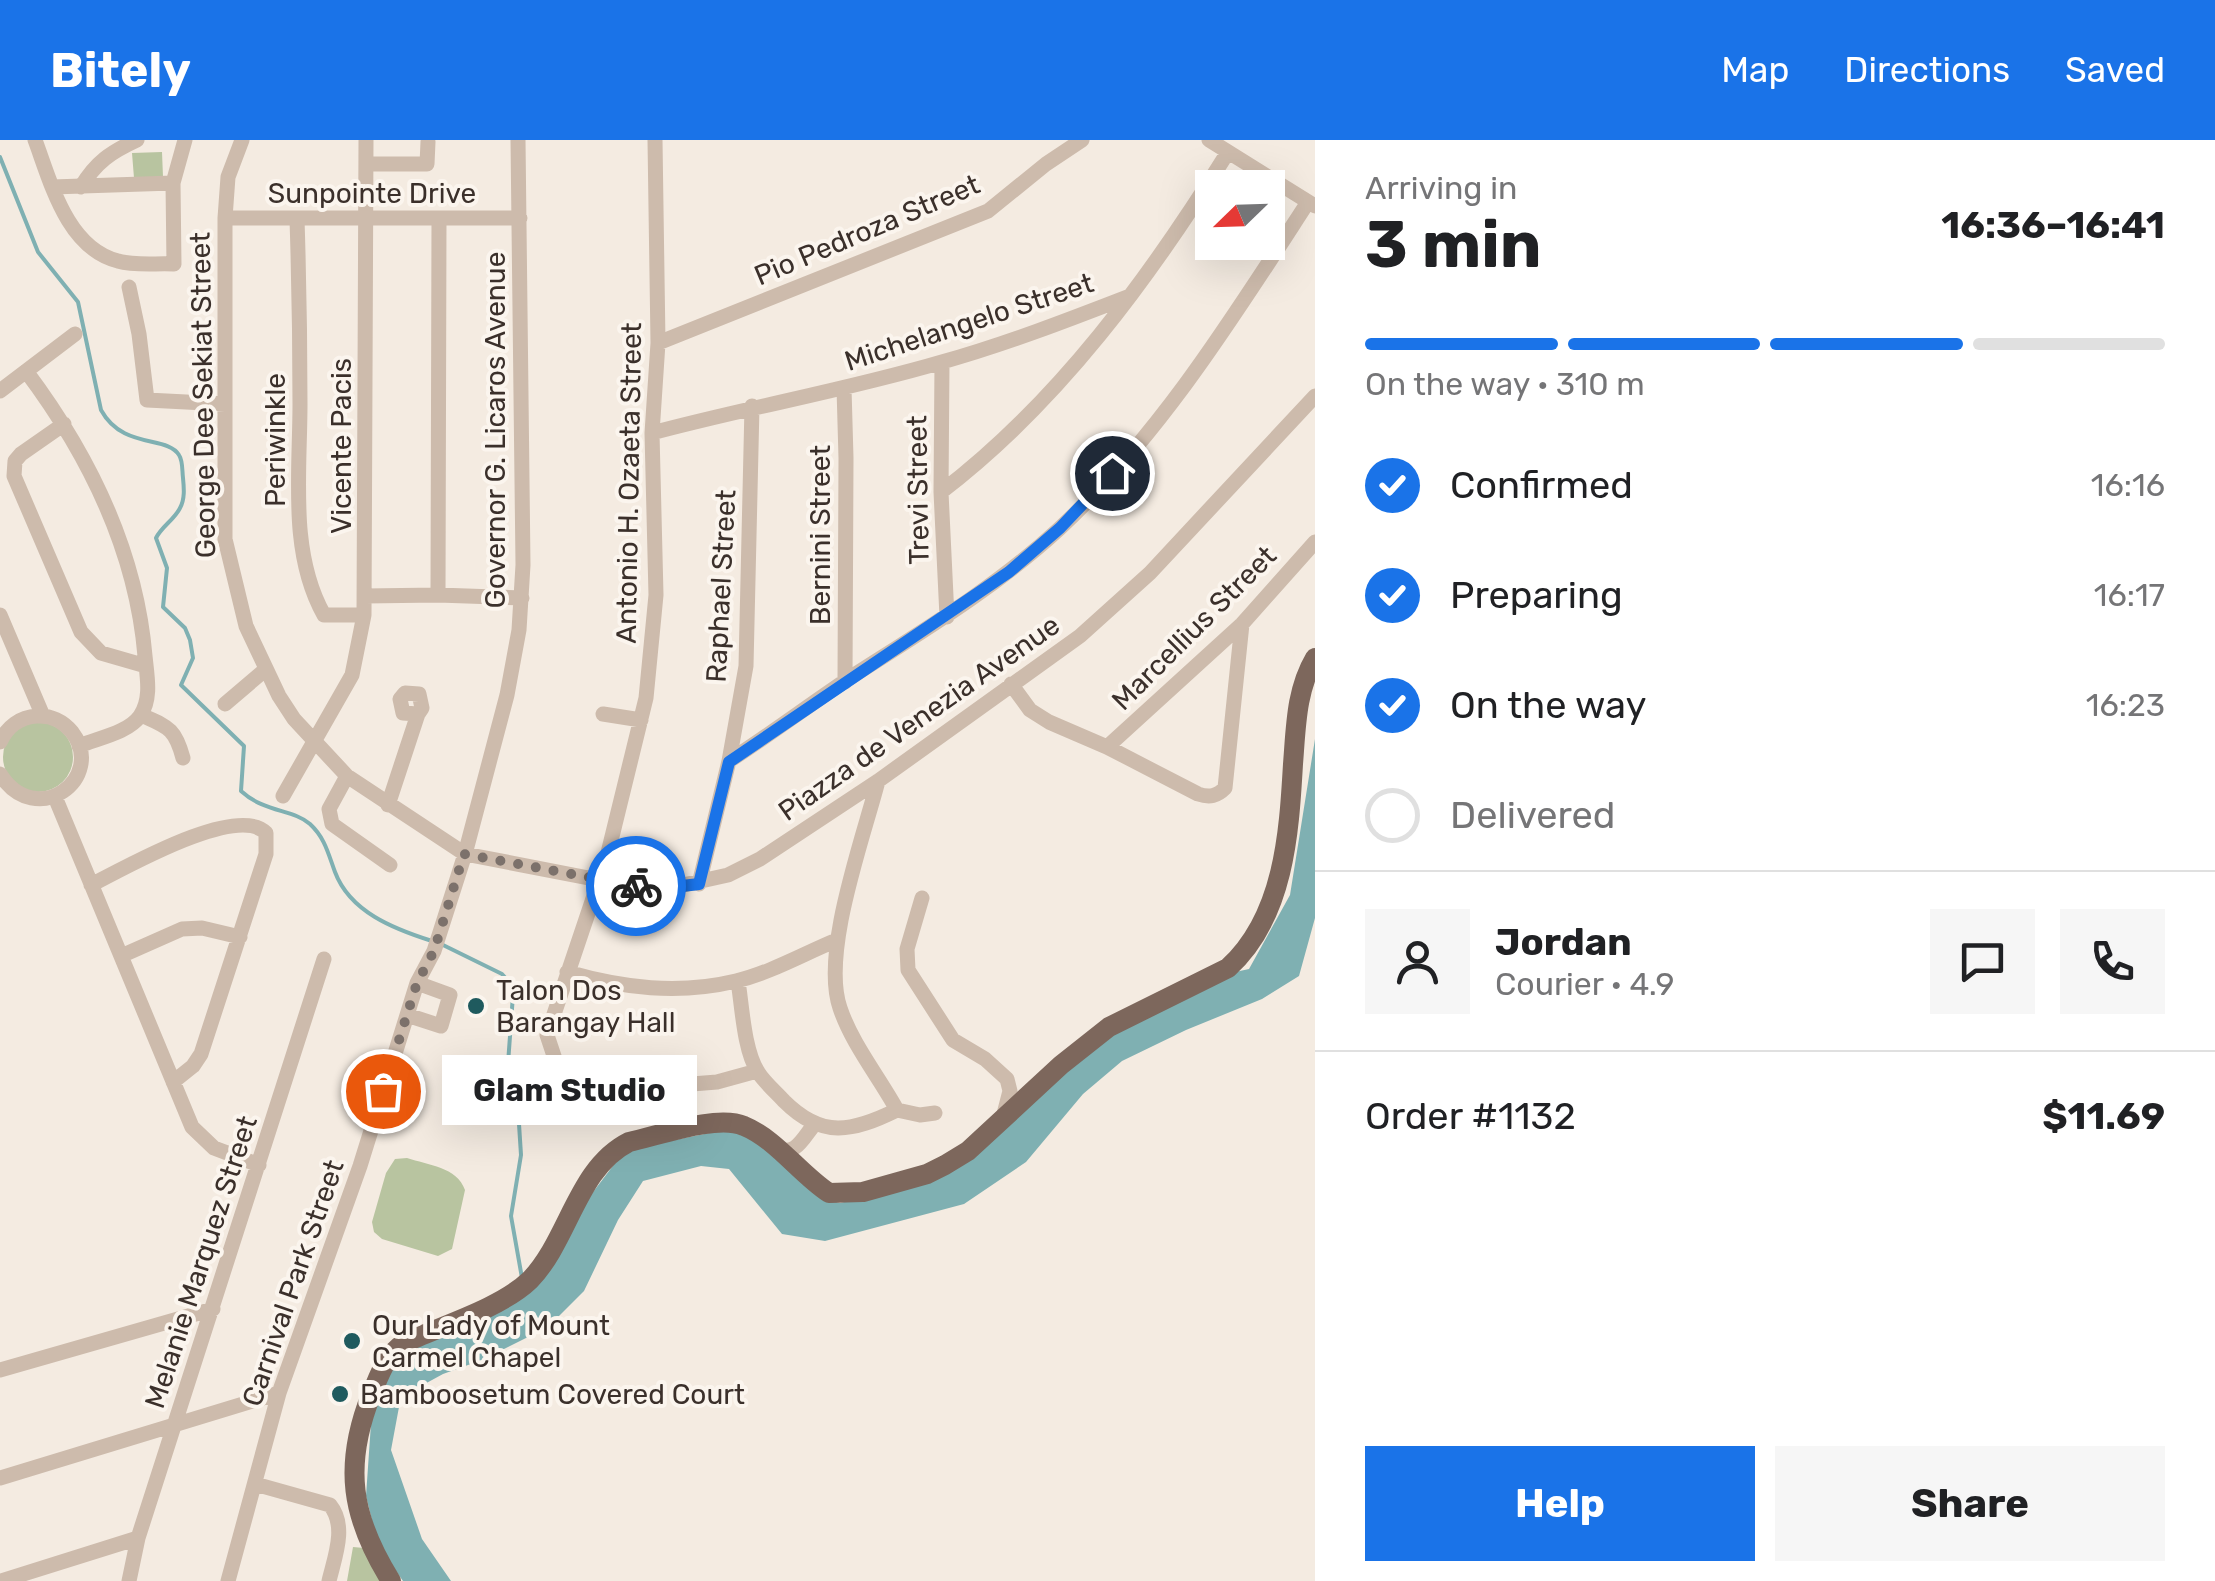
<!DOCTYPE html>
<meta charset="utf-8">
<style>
:root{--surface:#fff;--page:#f6f6f6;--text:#202124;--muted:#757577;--line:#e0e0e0;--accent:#1a73e8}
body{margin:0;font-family:Rubik,sans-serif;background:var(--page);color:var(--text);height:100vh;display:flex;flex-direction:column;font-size:38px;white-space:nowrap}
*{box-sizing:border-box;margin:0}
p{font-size:32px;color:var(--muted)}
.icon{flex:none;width:55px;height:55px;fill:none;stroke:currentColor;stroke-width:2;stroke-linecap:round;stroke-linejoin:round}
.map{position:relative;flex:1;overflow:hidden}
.panel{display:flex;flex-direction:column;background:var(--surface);width:900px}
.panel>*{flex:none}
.needle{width:65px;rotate:247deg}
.tools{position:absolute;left:1195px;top:30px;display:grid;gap:20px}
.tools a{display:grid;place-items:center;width:90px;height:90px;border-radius:0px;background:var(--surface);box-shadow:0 10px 40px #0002;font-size:50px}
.pin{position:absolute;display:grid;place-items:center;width:85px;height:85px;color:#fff;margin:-42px;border:5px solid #fff;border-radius:50%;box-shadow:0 2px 10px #0007}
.courier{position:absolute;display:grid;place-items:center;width:100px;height:100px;margin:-50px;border:8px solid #1a73e8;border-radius:50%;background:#fff;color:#222;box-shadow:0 2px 12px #0007}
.bubble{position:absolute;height:70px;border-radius:0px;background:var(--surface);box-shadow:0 10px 40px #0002;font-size:32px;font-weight:700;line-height:70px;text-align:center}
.headline em{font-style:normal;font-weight:700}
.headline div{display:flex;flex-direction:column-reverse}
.headline{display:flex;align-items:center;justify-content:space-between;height:170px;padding:0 50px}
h1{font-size:65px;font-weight:700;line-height:75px}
.bar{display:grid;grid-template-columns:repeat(4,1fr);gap:15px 10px;align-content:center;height:120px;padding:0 50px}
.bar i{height:12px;border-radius:8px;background:var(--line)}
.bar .on{background:var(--accent)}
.bar p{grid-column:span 4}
.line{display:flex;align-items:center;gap:25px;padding:0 50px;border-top:2px solid var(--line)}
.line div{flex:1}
.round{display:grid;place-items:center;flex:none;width:105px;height:105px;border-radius:0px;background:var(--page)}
ol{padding:0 50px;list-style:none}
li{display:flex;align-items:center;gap:30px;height:110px}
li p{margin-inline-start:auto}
li .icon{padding:10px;border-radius:50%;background:var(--accent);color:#fff;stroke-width:4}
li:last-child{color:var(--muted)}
li i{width:55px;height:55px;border:5px solid var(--line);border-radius:50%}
.cta{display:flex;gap:20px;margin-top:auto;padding:20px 50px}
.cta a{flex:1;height:115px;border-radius:0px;background:var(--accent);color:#fff;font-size:40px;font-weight:700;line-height:115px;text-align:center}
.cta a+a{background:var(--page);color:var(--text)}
header{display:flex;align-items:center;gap:60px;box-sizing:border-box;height:140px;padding:0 50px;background:var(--accent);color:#fff}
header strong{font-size:48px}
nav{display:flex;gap:55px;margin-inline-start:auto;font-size:35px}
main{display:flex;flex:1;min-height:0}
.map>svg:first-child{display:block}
.green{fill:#b8c4a0}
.water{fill:#7fb0b2}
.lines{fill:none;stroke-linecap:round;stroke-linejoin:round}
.stream{stroke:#7fb0b2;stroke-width:4}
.minor{stroke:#cdbbac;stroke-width:15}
.major{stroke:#7d675c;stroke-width:20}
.done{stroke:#7c716b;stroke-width:10;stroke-dasharray:0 18}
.route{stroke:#1a73e8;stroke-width:12}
.poi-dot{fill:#1f5a5e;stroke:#fbf5ee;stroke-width:4}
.labels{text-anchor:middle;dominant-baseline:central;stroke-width:8;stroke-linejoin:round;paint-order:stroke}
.street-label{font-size:28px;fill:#3b302b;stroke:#fbf5ee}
.poi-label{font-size:28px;fill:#3b302b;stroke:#fbf5ee;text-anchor:start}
</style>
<header>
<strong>Bitely</strong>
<nav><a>Map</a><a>Directions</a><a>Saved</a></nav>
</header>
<main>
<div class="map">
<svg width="1315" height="1441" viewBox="0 0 1315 1441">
<rect width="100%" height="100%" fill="#f4ebe1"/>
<!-- green -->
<path class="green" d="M 162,12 L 163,37 L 134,38 L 132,13 Z
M3 617a35 35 0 1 1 70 0a35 35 0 1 1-70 0Z
M 407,1018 C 428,1025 457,1027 465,1050 L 452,1109 L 438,1116 L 382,1099 L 374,1092 L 372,1082 L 386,1033 L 395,1019 Z
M 353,1407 L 364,1408 L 382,1441 L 347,1441 Z"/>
<!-- water -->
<path class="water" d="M 1315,599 L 1315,778 L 1299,836 L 1262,859 L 1186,890 L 1122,921 L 1083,954 L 1026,1022 L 964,1064 L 825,1101 L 782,1094 L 729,1029 L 701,1026 L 643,1041 L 618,1080 L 584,1151 L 548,1187 L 482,1220 L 443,1234 L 421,1246 L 399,1267 L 391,1310 L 422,1399 L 451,1441 L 403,1441 L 378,1405 L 366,1356 L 372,1269 L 401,1208 L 510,1164 L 548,1133 L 584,1064 L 625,1010 L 744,986 L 826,1059 L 840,1063 L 927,1042 L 1132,874 L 1226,834 L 1249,829 L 1290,755 Z"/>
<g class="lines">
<!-- stream -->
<path class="stream" d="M 0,17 L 38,112 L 78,162 L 101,270 C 123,310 167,295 179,315 C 183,321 182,330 183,338 C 184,348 185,359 180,368 C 174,380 162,386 156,398 L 167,428 L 163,467 L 185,488 L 190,500 L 193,518 L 181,545 L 244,606 L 241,651 C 265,673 293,669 310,684 C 325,698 328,713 335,732 C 350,772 394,789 432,801
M 441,804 L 502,834 L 509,842 L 513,855 L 506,951 L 519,984 L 521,1015 L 511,1076 L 522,1138"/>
<!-- minor -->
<path class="minor" d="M 35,0 C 51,43 67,108 118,121 C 135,126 156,123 174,124 L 173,43 L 185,0
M 242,0 L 228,37 L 225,78 L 225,399 L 246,486 L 279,556 L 294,579 L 347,636 L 465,714 L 599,740 L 648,748 L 674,747 L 728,735 L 760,719 L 878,641 L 1080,496 L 1150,433 L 1315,256
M 655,0 L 658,203 L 652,293 L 656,455 L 646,558 L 607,717 L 547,895 L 555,919 L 577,934 L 667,946 L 717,942 L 757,931
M 1209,0 L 1315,66
M 366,24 L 427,24 L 428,2
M 52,47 L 173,43
M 81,47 C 96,22 111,12 137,0
M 225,78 L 520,78
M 297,79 C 299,141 300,202 300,264 C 300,333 289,413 324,475 L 364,475
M 129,147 L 139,194 L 147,260 L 225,264
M 658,203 L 988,71 L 1046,24 L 1082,0
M 942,222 L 941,352 L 947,477
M 26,231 C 89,315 136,410 145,516 C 147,536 152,559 140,576 C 128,593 98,598 79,606
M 844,248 L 846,318 L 845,542
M 0,251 L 75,194
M 64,284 L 21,314 L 15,321 L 14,336 L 81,492 L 101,513 L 146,526
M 652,293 C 749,267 847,250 942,222 C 1006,204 1068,180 1130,156
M 941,352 C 1059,262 1150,137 1228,12
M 438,455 L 439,79
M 365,456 L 438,455 L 522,458
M 0,475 L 43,576
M 1011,544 L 1030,570 L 1049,582 L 1107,607 L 1198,654 C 1210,658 1217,656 1225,648 L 1242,484
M 225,564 L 266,529
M 603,574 L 641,580
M 141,575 C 168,587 175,588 183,618
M 0,602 C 7,587 20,577 37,576 C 50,575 63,581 72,592 C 107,638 36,691 0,634
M 1107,607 L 1242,484 L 1315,402
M 729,621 C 769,595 808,566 848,539 C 921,492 995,448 1059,389 C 1160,295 1234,176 1308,62
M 347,636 L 329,669 L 332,684 L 390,725
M 878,641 C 863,699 821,813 840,868 C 852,904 879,937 897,970
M 283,656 L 352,535 L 364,475 L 366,0
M 55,657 L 192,987 L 214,1008 L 259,1025
M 388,665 L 418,574 L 422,568 L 419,554 L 405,553 L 400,559 L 403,573 L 418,574
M 699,744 L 729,621 L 746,526 L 752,266
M 91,745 C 123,729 237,663 266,693 L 266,714 L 201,914 L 193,926 L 173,942
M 922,758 L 907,809 L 908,830 L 953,900 L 985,919 L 1007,939 L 1010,951 L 1003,978
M 121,816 L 182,789 L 202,788 L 240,797
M 567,832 C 623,848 678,855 736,841 C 770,833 805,813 837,800
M 738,841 C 742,866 744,911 758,932 C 764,942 776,952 784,961 C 822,999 852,992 897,970
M 407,875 L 441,886 L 450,855 L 417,843
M 897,970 L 920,975 L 935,973
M 775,1008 C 795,1017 802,1000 813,986
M 0,1230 L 213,1169
M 0,1338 L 279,1253
M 255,1344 L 330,1365 C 347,1386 335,1416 329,1441
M 1,1441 L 138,1398
M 129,1441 L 138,1398 L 324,819
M 228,1441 L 279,1253 L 360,1026 L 417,843 L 434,811 L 465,714 L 507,555 L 519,490 L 523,425 L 518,0"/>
<!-- major -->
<path class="major" d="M 391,1441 C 351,1377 343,1326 371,1255 C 380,1234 385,1216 404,1203 C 441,1186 501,1168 530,1140 C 569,1100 577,1028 629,1002 C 658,996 717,974 744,986 C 776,999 800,1034 829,1053 L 863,1052 L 927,1034 L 945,1025 L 968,1011 L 1061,925 L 1109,887 L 1228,828 C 1284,777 1289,694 1293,624 C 1296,587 1296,550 1315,518"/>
</g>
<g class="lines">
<!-- done -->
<path class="done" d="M 383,951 L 417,843 L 434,811 L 464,714 L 636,746"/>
<!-- route -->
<path class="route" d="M 636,746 L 674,747 L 699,744 L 729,622 L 1009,432 L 1060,388 L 1112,333"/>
</g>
<!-- markers -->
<g class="poi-dot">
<circle cx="476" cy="866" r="10"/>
<circle cx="352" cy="1201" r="10"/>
<circle cx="340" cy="1254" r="10"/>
</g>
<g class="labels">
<!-- street labels -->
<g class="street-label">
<text x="372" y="53">Sunpointe Drive</text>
<text transform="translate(867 90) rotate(-23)">Pio Pedroza Street</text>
<text transform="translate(969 182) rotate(-18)">Michelangelo Street</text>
<text transform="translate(203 255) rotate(-91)">George Dee Sekiat Street</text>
<text transform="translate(495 290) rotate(-90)">Governor G. Licaros Avenue</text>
<text transform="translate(275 300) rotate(-90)">Periwinkle</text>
<text transform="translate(341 306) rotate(-90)">Vicente Pacis</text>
<text transform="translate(629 343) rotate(-89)">Antonio H. Ozaeta Street</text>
<text transform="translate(918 350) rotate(-91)">Trevi Street</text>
<text transform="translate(820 395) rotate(-90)">Bernini Street</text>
<text transform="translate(721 446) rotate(-87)">Raphael Street</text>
<text transform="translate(1194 488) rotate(-45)">Marcellius Street</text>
<text transform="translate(919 578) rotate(-35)">Piazza de Venezia Avenue</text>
<text transform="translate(201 1122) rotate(-72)">Melanie Marquez Street</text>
<text transform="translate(293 1143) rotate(-71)">Carnival Park Street</text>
</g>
<!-- poi labels -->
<g class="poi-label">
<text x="496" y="850">Talon Dos<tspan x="496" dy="32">Barangay Hall</tspan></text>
<text x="372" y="1185">Our Lady of Mount<tspan x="372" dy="32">Carmel Chapel</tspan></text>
<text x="360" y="1254">Bamboosetum Covered Court</text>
</g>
</g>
</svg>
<div class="tools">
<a><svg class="needle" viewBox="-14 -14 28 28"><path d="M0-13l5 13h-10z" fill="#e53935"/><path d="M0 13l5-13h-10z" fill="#757577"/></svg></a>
</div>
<div class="pin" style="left:383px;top:951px;background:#ea580c"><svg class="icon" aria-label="bag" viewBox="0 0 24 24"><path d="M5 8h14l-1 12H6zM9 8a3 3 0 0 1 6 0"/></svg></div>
<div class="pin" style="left:1112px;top:333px;background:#1f2937"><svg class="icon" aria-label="home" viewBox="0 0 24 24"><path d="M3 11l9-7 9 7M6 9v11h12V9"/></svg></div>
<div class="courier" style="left:636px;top:746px"><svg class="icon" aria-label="bike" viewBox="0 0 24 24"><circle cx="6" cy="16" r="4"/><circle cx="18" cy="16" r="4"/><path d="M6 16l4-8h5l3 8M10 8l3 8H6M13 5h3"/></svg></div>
<div class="bubble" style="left:442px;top:915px;width:255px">Glam Studio</div>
</div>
<section class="panel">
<div class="headline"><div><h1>3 min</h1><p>Arriving in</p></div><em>16:36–16:41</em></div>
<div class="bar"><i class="on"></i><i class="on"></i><i class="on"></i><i></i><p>On the way · 310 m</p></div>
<ol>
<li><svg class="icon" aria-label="check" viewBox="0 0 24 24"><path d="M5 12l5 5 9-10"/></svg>Confirmed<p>16:16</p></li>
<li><svg class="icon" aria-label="check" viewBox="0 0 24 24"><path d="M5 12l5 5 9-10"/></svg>Preparing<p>16:17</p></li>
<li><svg class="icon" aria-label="check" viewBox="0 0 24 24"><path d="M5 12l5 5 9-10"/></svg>On the way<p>16:23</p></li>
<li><i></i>Delivered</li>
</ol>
<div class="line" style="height:180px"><a class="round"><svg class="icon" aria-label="person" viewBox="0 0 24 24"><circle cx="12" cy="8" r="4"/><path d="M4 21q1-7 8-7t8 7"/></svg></a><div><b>Jordan</b><p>Courier · 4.9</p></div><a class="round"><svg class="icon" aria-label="chat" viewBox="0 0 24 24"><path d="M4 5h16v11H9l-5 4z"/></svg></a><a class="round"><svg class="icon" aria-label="phone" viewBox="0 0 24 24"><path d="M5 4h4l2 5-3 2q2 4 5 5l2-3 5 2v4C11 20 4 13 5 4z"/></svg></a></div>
<div class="line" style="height:130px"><div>Order #1132</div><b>$11.69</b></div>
<div class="cta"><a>Help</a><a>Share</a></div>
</section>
</main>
